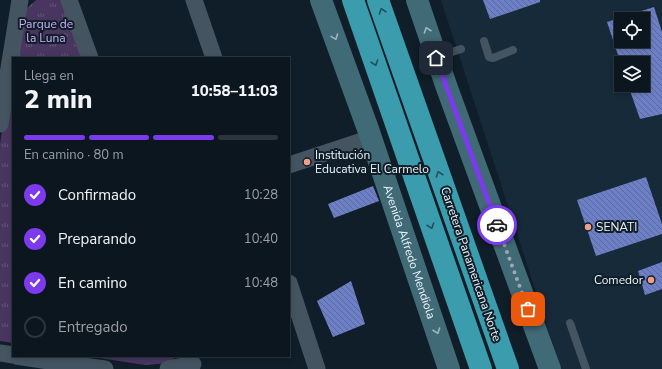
<!DOCTYPE html>
<html lang="es">
<meta charset="utf-8">
<style>
:root{--surface:#0c161f;--page:#1a232c;--text:#f1f3f6;--muted:#9a9fa4;--line:#2c353d;--accent:#7c3aed}
body{margin:0;font-family:"Nunito Sans",sans-serif;background:var(--page);color:var(--text);height:100vh;display:flex;flex-direction:column;font-size:15px;white-space:nowrap}
*{box-sizing:border-box;margin:0}
p{font-size:13px;color:var(--muted)}
.icon{flex:none;width:22px;height:22px;fill:none;stroke:currentColor;stroke-width:2;stroke-linecap:round;stroke-linejoin:round}
.map{position:relative;flex:1;overflow:hidden}
.details{position:absolute;left:12px;top:57px;width:278px;height:300px;display:flex;flex-direction:column;background:var(--surface);border-radius:0px;box-shadow:0 2px 6px #0003,0 0 0 1px var(--line)}
.details>*{flex:none}
.buttons{position:absolute;left:614px;top:12px;display:grid;gap:8px}
.buttons a{display:grid;place-items:center;width:36px;height:36px;border-radius:0px;background:var(--surface);box-shadow:0 2px 6px #0003,0 0 0 1px var(--line);font-size:20px}
.pin{position:absolute;display:grid;place-items:center;width:34px;height:34px;color:#fff;margin:-17px;border-radius:8px;box-shadow:0 2px 6px #0006}
.courier{position:absolute;display:grid;place-items:center;width:40px;height:40px;margin:-20px;border:3px solid #7c3aed;border-radius:50%;background:#fff;color:#222;box-shadow:0 1px 5px #0007}
.overview em{font-style:normal;font-weight:800}
.overview div{display:flex;flex-direction:column-reverse}
.overview{display:flex;align-items:center;justify-content:space-between;height:68px;padding:0 12px}
h1{font-size:26px;font-weight:800;line-height:30px}
.bar{display:grid;grid-template-columns:repeat(4,1fr);gap:6px 4px;align-content:center;height:48px;padding:0 12px}
.bar i{height:5px;border-radius:3px;background:var(--line)}
.bar .active{background:var(--accent)}
.bar p{grid-column:span 4}
ol{padding:0 12px;list-style:none}
li{display:flex;align-items:center;gap:12px;height:44px}
li p{margin-inline-start:auto}
li .icon{padding:4px;border-radius:50%;background:var(--accent);color:#fff;stroke-width:4}
li:last-child{color:var(--muted)}
li i{width:22px;height:22px;border:2px solid var(--line);border-radius:50%}
.map>svg:first-child{display:block}
.built{fill:#162a39;fill-rule:evenodd}
.park{fill:url(#park-tufts)}
.building{fill:url(#building-back-hatch);fill-rule:evenodd}
.lines{fill:none;stroke-linecap:round;stroke-linejoin:round}
.lane{stroke:#445460;stroke-width:8}
.street{stroke:#445460;stroke-width:17}
.secondary{stroke:#416a77;stroke-width:22}
.highway{stroke:#3a9cad;stroke-width:22}
.oneway{stroke:#21505e}
.oneway2{stroke:#9eb5bf}
.done{stroke:#9ea8b1;stroke-width:4;stroke-dasharray:0 7.2}
.route{stroke:#7c3aed;stroke-width:5}
.poi-dot{fill:#f49e8a;stroke:#101e29;stroke-width:1.5}
.labels{text-anchor:middle;dominant-baseline:central;stroke-width:4;stroke-linejoin:round;paint-order:stroke}
.park-label{font-size:12px;fill:#cbadfa;stroke:#101e29}
.poi-label{font-size:12px;fill:#eaf3fa;stroke:#101e29;text-anchor:start}
.street-label{font-size:12px;fill:#eaf3fa;stroke:#101e29}
</style>
<div class="map">
<svg width="662" height="369" viewBox="0 0 662 369">
<defs>
<pattern id="park-tufts" width="24" height="20" patternUnits="userSpaceOnUse"><rect width="24" height="20" fill="#483660"/><path d="M3 7l-1-3M5 7V3M7 7l1-3M15 17l-1-3M17 17v-4M19 17l1-3" fill="none" stroke="#635478"/></pattern>
<pattern id="building-back-hatch" width="6" height="6" patternUnits="userSpaceOnUse"><rect width="6" height="6" fill="#6d80c7"/><path d="M-1 5l2 2M0 0l6 6M5-1l2 2" fill="none" stroke="#5d6a95"/></pattern>
</defs>
<rect width="100%" height="100%" fill="#101e29"/>
<!-- built -->
<path class="built" d="M 441,0 L 662,0 L 662,369 L 561,369 ZM 621,19 L 643,19 L 643,41 L 621,41 ZM 621,63 L 643,63 L 643,85 L 621,85 Z"/>
<!-- park -->
<path class="park" d="M 36,0 L 62,0 L 83,58 L 13,58 L 26,9 Z
M 13,60 L 13,343 L 0,341 L 0,144 Z
M 87,356 L 177,356 L 169,363 L 145,365 Z"/>
<!-- building -->
<path class="building" d="M 483,0 L 540,0 L 540,2 L 490,19 Z
M 654,7 L 662,32 L 662,114 L 640,119 L 628,85 L 643,85 L 643,63 L 621,64 L 607,22 ZM 621,19 L 643,19 L 643,41 L 621,41 Z
M 646,177 L 662,224 L 662,234 L 596,256 L 577,200 Z
M 373,186 L 379,201 L 334,218 L 328,204 Z
M 662,262 L 662,289 L 645,295 L 638,271 Z
M 351,281 L 365,324 L 333,337 L 317,301 Z"/>
<g class="lines">
<!-- lane -->
<path class="lane" d="M 484,41 L 489,57 L 493,58 L 513,50
M 437,57 L 461,49
M 570,323 L 586,369"/>
<!-- street -->
<path class="street" d="M 69,0 L 90,58
M 194,0 L 214,58
M 0,124 L 20,0
M 289,165 L 371,138
M 289,283 L 317,369
M 0,353 L 13,355
M 16,356 L 68,364 L 105,369
M 168,369 L 193,364"/>
<!-- secondary -->
<g class="secondary">
<path id="s1" d="M 321,0 L 368,129 L 449,369"/>
<path d="M 417,0 L 447,88 L 550,369"/>
</g>
<!-- highway -->
<path class="highway" d="M 353,0 L 481,369
M 378,0 L 508,369"/>
</g>
<!-- one-way arrows -->
<defs><path id="oneway-chevron" d="M-2-3.5L2.5 0L-2 3.5" fill="none" stroke-width="1.6" stroke-linecap="round" stroke-linejoin="round"/></defs>
<g class="oneway">
<use href="#oneway-chevron" transform="translate(382 11) rotate(-109)"/>
<use href="#oneway-chevron" transform="translate(375 63) rotate(71)"/>
<use href="#oneway-chevron" transform="translate(439 174) rotate(-109)"/>
<use href="#oneway-chevron" transform="translate(431 226) rotate(71)"/>
</g>
<g class="oneway2">
<use href="#oneway-chevron" transform="translate(427 30) rotate(-109)"/>
<use href="#oneway-chevron" transform="translate(335 37) rotate(70)"/>
<use href="#oneway-chevron" transform="translate(437 331) rotate(71)"/>
</g>
<g class="lines">
<!-- done -->
<path class="done" d="M 497,225 L 528,309"/>
<!-- route -->
<path class="route" d="M 436,58 L 497,225"/>
</g>
<!-- markers -->
<g class="poi-dot">
<circle cx="307" cy="162" r="4"/>
<circle cx="588" cy="227" r="4"/>
<circle cx="651" cy="280" r="4"/>
</g>
<g class="labels">
<!-- park labels -->
<g class="park-label">
<text x="46" y="24">Parque de<tspan x="46" dy="14">la Luna</tspan></text>
</g>
<!-- poi labels -->
<g class="poi-label">
<text x="315" y="155">Institución<tspan x="315" dy="14">Educativa El Carmelo</tspan></text>
<text x="596" y="227">SENATI</text>
<text x="643" y="280" text-anchor="end">Comedor</text>
</g>
<!-- street labels -->
<g class="street-label">
<text stroke="none"><textPath href="#s1" startOffset="267">Avenida Alfredo Mendiola</textPath></text>
<text transform="translate(471 264) rotate(71)">Carretera Panamericana Norte</text>
</g>
</g>
</svg>
<div class="buttons">
<a><svg class="icon" aria-label="locate" viewBox="0 0 24 24"><circle cx="12" cy="12" r="6"/><path d="M12 2v4M12 18v4M2 12h4M18 12h4"/></svg></a>
<a><svg class="icon" aria-label="layers" viewBox="0 0 24 24"><path d="M12 4l9 5-9 5-9-5zM3 14l9 5 9-5"/></svg></a>
</div>
<div class="pin" style="left:528px;top:309px;background:#ea580c"><svg class="icon" aria-label="bag" viewBox="0 0 24 24"><path d="M5 8h14l-1 12H6zM9 8a3 3 0 0 1 6 0"/></svg></div>
<div class="pin" style="left:436px;top:58px;background:#1f2937"><svg class="icon" aria-label="home" viewBox="0 0 24 24"><path d="M3 11l9-7 9 7M6 9v11h12V9"/></svg></div>
<div class="courier" style="left:497px;top:225px"><svg class="icon" aria-label="car" viewBox="0 0 24 24"><path d="M5 17H2v-5l4-1 3-4h7l3 4 3 1v5h-3M9 17h6M6 11h13"/><circle cx="7" cy="17" r="2"/><circle cx="17" cy="17" r="2"/></svg></div>
<section class="details">
<div class="overview"><div><h1>2 min</h1><p>Llega en</p></div><em>10:58–11:03</em></div>
<div class="bar"><i class="active"></i><i class="active"></i><i class="active"></i><i></i><p>En camino · 80 m</p></div>
<ol>
<li><svg class="icon" aria-label="check" viewBox="0 0 24 24"><path d="M5 12l5 5 9-10"/></svg>Confirmado<p>10:28</p></li>
<li><svg class="icon" aria-label="check" viewBox="0 0 24 24"><path d="M5 12l5 5 9-10"/></svg>Preparando<p>10:40</p></li>
<li><svg class="icon" aria-label="check" viewBox="0 0 24 24"><path d="M5 12l5 5 9-10"/></svg>En camino<p>10:48</p></li>
<li><i></i>Entregado</li>
</ol>
</section>
</div>
